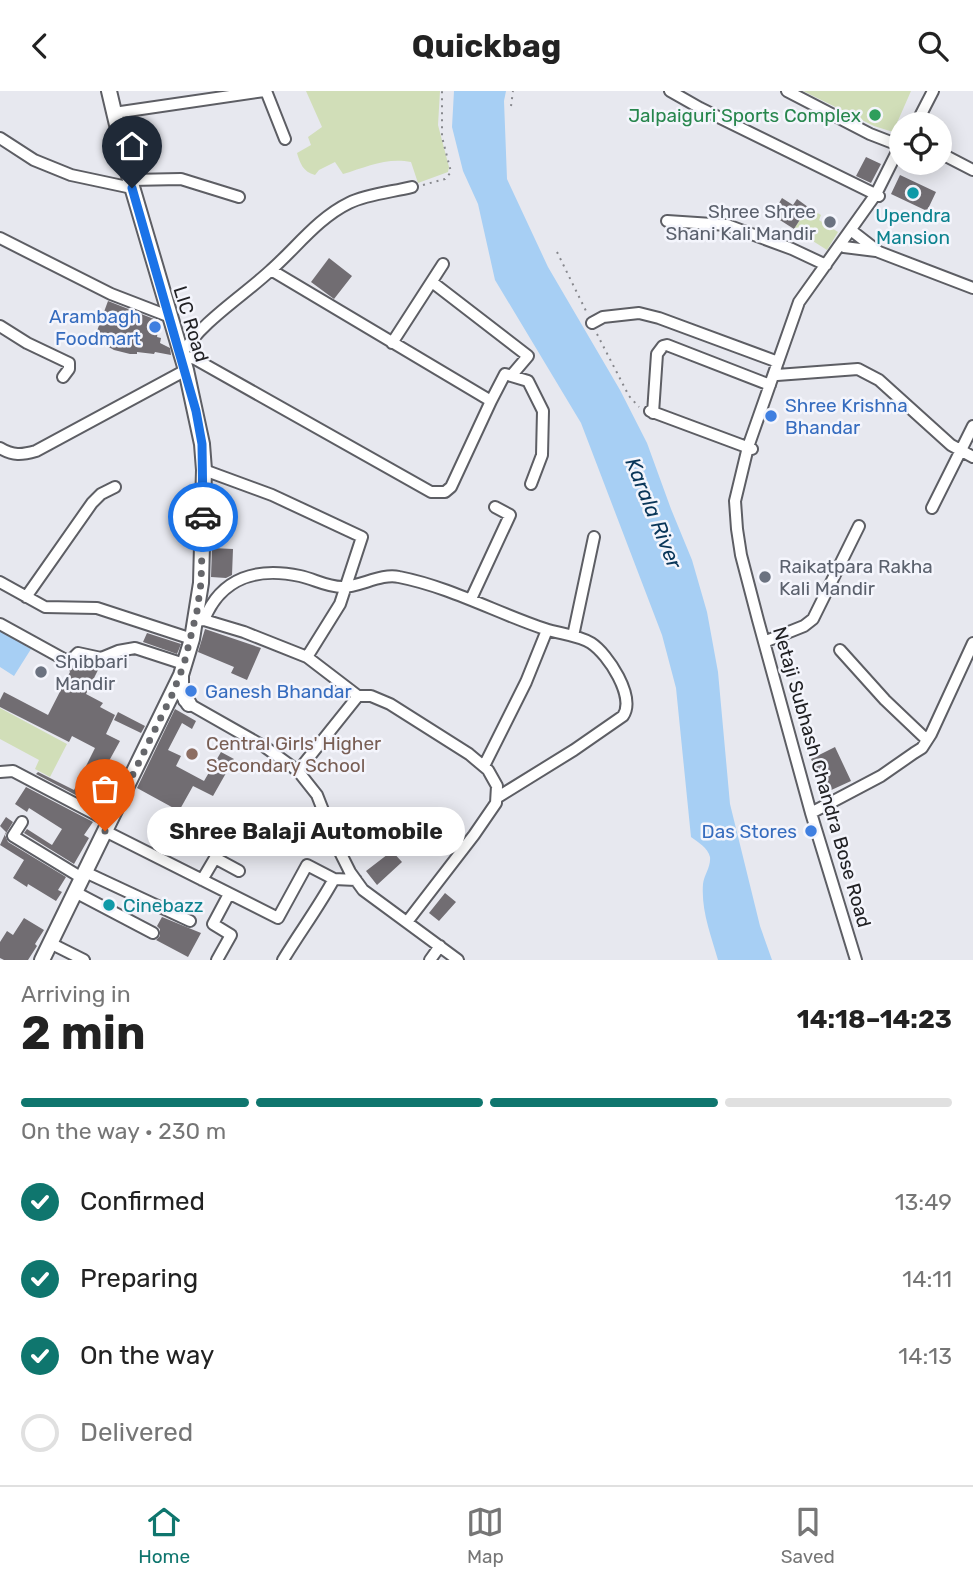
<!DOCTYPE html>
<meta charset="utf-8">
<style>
:root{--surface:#fff;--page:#f6f6f6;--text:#222;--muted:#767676;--line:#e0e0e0;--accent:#0f766e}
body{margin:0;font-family:Rubik,sans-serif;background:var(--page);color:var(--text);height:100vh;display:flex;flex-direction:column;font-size:26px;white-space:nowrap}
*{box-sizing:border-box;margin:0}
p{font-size:23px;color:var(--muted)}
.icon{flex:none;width:38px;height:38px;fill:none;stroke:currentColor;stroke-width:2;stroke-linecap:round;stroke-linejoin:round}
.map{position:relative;height:869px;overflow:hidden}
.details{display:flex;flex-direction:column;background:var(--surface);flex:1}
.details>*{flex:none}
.buttons{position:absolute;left:889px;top:21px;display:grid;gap:14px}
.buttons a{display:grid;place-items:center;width:63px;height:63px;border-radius:50%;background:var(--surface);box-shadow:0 4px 18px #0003;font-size:35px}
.pin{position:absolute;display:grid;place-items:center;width:60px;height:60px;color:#fff;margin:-72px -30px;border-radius:50% 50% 50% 0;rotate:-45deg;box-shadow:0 0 7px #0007}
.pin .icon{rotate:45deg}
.courier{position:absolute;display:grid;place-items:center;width:70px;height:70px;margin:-35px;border:5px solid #1a73e8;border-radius:50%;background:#fff;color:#222;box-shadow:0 2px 9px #0007}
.bubble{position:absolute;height:49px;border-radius:24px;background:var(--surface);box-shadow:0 4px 18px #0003;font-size:23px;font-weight:700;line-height:49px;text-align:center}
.headline em{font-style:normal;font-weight:700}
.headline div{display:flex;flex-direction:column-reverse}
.headline{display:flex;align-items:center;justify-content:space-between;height:119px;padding:0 21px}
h1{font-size:46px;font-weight:700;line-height:52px}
.bar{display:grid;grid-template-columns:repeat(4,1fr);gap:10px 7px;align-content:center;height:84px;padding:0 21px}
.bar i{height:9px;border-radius:5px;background:var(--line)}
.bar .on{background:var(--accent)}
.bar p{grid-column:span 4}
ol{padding:0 21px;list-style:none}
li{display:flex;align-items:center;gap:21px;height:77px}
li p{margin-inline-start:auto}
li .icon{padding:7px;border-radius:50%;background:var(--accent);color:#fff;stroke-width:4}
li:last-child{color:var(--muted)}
li i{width:38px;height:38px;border:4px solid var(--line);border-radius:50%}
header{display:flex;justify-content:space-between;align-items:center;height:91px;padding:0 21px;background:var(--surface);font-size:32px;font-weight:700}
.tabs{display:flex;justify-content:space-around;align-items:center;height:98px;border-top:2px solid var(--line);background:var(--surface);font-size:19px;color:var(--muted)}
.tabs a{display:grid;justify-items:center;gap:4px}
.tabs .on{color:var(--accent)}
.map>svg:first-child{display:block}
.green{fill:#d1deb8}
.water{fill:#a7cff4}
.building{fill:#716d72}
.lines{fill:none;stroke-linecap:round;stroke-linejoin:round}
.minor-casing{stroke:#5d5e64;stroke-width:14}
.major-casing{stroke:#5d5e64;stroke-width:18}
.path{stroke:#87888d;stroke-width:2;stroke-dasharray:2 5;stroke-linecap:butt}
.minor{stroke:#fff;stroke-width:10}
.major{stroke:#fff;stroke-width:14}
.done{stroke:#66676b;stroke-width:7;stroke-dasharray:0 12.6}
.route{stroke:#1a73e8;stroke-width:9}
.leisure-dot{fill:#2e9e5b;stroke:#f4f5fc;stroke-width:2.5}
.culture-dot{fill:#0f9aa8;stroke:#f4f5fc;stroke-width:2.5}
.worship-dot{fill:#6b7280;stroke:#f4f5fc;stroke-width:2.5}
.shop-dot{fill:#3f7fe0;stroke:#f4f5fc;stroke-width:2.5}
.education-dot{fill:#8d6e63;stroke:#f4f5fc;stroke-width:2.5}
.labels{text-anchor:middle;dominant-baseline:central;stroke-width:5;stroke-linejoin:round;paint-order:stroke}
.leisure-label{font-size:19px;fill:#27864d;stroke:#f4f5fc;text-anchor:end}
.worship-label{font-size:19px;fill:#5b616d;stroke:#f4f5fc;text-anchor:start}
.culture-label{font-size:19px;fill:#0d838f;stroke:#f4f5fc}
.shop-label{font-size:19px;fill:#366cbe;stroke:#f4f5fc;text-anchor:end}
.street-label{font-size:19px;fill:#212124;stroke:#f4f5fc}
.education-label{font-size:19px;fill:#785e54;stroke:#f4f5fc;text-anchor:start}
.water-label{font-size:21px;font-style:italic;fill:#093659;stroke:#f4f5fc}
</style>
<header><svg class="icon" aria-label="back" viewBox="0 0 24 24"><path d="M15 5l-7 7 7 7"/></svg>Quickbag<svg class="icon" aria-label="search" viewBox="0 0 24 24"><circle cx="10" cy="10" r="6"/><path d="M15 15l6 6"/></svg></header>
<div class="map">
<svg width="973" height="869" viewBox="0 0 973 869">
<rect width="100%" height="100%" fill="#e7e8ef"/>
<!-- green -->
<path class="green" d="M 306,0 L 440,0 L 438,34 L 449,76 L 448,81 L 418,92 L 411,71 C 387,66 366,76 343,83 L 335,71 L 319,79 L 315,84 C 303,81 300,72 297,62 L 311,54 L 308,46 L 322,36 Z
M 803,0 L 911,0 L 893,41 L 874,35 Z
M 808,116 L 821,124 L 819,129 L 838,141 L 827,159 L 794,138 Z
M 0,617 L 67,653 L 50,686 L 35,678 L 39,669 L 0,648 Z"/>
<!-- water -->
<path class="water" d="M 454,0 L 506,0 L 504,10 L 507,88 L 548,176 L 620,299 L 647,352 L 671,418 L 692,469 L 707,521 L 718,581 L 730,713 L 760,835 L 772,869 L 718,869 C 711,844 701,820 703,793 C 704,784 711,776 710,766 C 708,757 698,751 691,746 L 676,597 L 662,544 L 581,332 L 495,189 L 478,113 L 463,80 L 452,36 Z
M 0,539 L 31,558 L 14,585 L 0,576 Z"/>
<!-- building -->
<path class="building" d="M 866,66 L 881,73 L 871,92 L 856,85 Z
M 900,84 L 936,101 L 927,120 L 891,103 Z
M 782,107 L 793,114 L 797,108 L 808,116 L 794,138 L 772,124 Z
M 329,167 L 352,185 L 334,208 L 311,191 Z
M 108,210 L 154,228 L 154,231 L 157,232 L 156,238 L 158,239 L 157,246 L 161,247 L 160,252 L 170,257 L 171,264 L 155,261 L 154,263 L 137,261 L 137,263 L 130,263 L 114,259 L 94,248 Z
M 212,457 L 233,458 L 232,484 L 226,487 L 211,486 Z
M 205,538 L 261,557 L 247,589 L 231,582 L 234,576 L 198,561 Z
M 147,542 L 181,553 L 177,563 L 143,551 Z
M 81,571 L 100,575 L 86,603 L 103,612 L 100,616 L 115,624 L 106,643 L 120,650 L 87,710 L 36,683 L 38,681 L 74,699 L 95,657 L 72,645 L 69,651 L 0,616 L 0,609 L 4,601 L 48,624 L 70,581 L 69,579 Z
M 175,618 L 196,630 L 192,638 L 182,632 L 168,659 L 181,665 L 176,675 L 204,690 L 221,661 L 234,668 L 213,705 L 193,695 L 179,720 L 137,697 Z
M 118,621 L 145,635 L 141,642 L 114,629 Z
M 835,656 L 851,690 L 827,701 L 811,668 Z
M 26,696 L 93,731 L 84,744 L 89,747 L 74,773 L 24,742 L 27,738 L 52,754 L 62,738 L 29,717 L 27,721 L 15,713 Z
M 6,726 L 13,731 L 5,744 L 8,751 L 66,786 L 58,799 L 62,801 L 56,810 L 28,793 L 27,796 L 13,787 L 24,769 L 0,754 L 6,741 L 0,735 Z
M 392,760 L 402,771 L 377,794 L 366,780 Z
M 445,802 L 456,811 L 439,830 L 429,822 Z
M 162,826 L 201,842 L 188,866 L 156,849 L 160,845 L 160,838 L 157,835 Z
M 24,827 L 44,839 L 35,853 L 37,855 L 28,869 L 4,869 L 0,867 L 0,851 L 7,840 L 13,844 Z"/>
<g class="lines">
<!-- minor casing -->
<g class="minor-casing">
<path id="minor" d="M 266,0 L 285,48
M 670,0 L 700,17 L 879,105
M 787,0 L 870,43 L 901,55
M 114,22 L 264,0
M 916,33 L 933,0
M 0,47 L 34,69 L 71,84 L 132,97
M 940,62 L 973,79
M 130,89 L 181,88 L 239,106
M 667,130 L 727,134 L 792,158 L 826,174
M 852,140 L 879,161 L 973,197
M 0,147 L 111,203 L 168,225
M 844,156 L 876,160
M 271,179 L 491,310 L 451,396 L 445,401 L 431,401 L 195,268 L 181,264 C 202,230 242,206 271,179 C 296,157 318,127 349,112 C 367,103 392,101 412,96
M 432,191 L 528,265 L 511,285
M 592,232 L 603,226 L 639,222 L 659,227 L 778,271
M 0,235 L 27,252 L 69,272 L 69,278 L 63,286
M 392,252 L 443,173
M 777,284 L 858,278 L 879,289 L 951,354 L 973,366
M 491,310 L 505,283 L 528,290 L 543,320 L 542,364 L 531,393
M 650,320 L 752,358
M 653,322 L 657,263 L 663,255 L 667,254 L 770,294
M 0,357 C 13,365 22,364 36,360 L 186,279
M 204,379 L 272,404 L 362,446 L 340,513 L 307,566 L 244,541 L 204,529
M 932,417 L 973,335
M 0,491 L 45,516 L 97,517 L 192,548
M 26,506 L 92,412 L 101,403 L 115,396
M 471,508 L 510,424 L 495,416
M 195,530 L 204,529 C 221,486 258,476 300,485 C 314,488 327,496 342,496 C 360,496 381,482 399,486 C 450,496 497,522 545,538 C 560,543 578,544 591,552 C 608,563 636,606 623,625 L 574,659 L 498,706
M 0,533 L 69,571 L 78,562 L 101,567 L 118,560 L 135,557 L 184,573
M 573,545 L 594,446
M 764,551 L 804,535 L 813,528 L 859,435
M 840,559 L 885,609 L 927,649
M 307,566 L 358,605
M 184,610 L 265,656 L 298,680 L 317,704 L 337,755 L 350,781 L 363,799 L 458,869
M 484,675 L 526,591 L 547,539
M 298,680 L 358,605 L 371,605 L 390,613 L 469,663 L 488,679 L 497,695 L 496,712 L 474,744 L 407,831
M 0,681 L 13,680 L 110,731
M 811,722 L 881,685 L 914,662 L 922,657 L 931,643 L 973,552
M 22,731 L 13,745 L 82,787
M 105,740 L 278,827 L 307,774 L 334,788 L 356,789
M 85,781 L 190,830
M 202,789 L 215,767 L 239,780
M 75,801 L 153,842
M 50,852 L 84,869
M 217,869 L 231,844 L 213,833 L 229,803
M 283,869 C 300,841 318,817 334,788
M 430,869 L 440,855
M 856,869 L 811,722 L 758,529 L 741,464 L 737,438 L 735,410 L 748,356 L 799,211 L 876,103 L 901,53"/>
</g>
<!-- major casing -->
<g class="major-casing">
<path id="major" d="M 181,585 L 181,600 L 189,613
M 42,869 L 181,584 L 192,548 L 201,492 L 204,379 L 202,353 L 186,279 L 130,89 L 109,0"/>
</g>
<!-- path -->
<path class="path" d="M 511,15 L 513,0
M 423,94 L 445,88 L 451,81 L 442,46 L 442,0
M 557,161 L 587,222
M 597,243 L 629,305 L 639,316"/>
<!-- minor -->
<use href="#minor" class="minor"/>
<!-- major -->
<use href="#major" class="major"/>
</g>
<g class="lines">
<!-- done -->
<path class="done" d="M 105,740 L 172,604 L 184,573 L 197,520 L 201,492 L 203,426"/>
<!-- route -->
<path class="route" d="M 132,97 L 196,320 L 202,353 L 203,426"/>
</g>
<!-- markers -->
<circle class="leisure-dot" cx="875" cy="24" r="7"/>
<g class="culture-dot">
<circle cx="913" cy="102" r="7"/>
<circle cx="109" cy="814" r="7"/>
</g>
<g class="worship-dot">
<circle cx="830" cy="131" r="7"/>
<circle cx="765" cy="486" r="7"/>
<circle cx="41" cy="581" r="7"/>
</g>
<g class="shop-dot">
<circle cx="155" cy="236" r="7"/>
<circle cx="771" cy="325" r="7"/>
<circle cx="191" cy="600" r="7"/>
<circle cx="811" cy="740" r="7"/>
</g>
<circle class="education-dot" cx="192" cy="663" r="7"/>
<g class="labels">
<!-- leisure labels -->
<g class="leisure-label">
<text x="861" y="24">Jalpaiguri Sports Complex</text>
</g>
<!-- worship labels -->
<g class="worship-label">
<text x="816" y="120" text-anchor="end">Shree Shree<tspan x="816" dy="22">Shani Kali Mandir</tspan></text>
<text x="779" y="475">Raikatpara Rakha<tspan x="779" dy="22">Kali Mandir</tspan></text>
<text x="55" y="570">Shibbari<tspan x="55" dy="22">Mandir</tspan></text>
</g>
<!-- culture labels -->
<g class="culture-label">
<text x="913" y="124">Upendra<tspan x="913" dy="22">Mansion</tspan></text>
<text x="123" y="814" text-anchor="start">Cinebazz</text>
</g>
<!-- shop labels -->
<g class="shop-label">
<text x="141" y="225">Arambagh<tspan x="141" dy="22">Foodmart</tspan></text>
<text x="785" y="314" text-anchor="start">Shree Krishna<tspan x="785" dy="22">Bhandar</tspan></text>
<text x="205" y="600" text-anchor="start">Ganesh Bhandar</text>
<text x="797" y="740">Das Stores</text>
</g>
<!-- street labels -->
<g class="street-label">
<text transform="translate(191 233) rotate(73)">LIC Road</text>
<text transform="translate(822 686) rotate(74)">Netaji Subhash Chandra Bose Road</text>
</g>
<!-- education labels -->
<g class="education-label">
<text x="206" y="652">Central Girls' Higher<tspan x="206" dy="22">Secondary School</tspan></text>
</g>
<!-- water labels -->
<g class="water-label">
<text transform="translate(654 422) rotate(68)">Karala River</text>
</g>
</g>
</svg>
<div class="buttons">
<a><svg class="icon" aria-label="locate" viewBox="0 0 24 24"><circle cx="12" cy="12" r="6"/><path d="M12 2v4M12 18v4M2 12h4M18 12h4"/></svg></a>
</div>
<div class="pin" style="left:105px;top:740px;background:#ea580c"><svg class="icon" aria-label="bag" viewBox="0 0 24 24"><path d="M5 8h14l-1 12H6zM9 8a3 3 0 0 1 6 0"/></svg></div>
<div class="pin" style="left:132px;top:97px;background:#1f2937"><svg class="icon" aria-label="home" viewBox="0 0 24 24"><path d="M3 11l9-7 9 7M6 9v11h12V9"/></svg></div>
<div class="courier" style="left:203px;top:426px"><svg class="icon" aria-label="car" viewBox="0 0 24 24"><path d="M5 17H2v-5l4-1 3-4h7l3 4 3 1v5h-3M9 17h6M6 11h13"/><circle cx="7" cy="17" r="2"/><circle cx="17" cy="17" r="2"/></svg></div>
<div class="bubble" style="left:147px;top:716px;width:318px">Shree Balaji Automobile</div>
</div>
<section class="details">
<div class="headline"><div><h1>2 min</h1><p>Arriving in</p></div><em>14:18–14:23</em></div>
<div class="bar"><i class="on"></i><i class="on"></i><i class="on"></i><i></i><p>On the way · 230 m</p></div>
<ol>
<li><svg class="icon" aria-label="check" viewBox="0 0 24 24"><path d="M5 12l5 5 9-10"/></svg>Confirmed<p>13:49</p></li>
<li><svg class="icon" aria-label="check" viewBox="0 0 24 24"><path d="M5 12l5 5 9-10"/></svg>Preparing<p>14:11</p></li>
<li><svg class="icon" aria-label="check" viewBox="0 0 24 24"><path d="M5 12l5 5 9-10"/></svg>On the way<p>14:13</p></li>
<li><i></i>Delivered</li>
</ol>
</section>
<nav class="tabs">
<a class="on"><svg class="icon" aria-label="home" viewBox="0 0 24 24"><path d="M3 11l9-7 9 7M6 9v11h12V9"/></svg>Home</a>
<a><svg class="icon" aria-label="map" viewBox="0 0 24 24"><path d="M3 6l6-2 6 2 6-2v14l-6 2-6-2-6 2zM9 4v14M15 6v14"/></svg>Map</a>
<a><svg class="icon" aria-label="saved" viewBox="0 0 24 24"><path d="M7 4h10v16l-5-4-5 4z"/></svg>Saved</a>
</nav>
